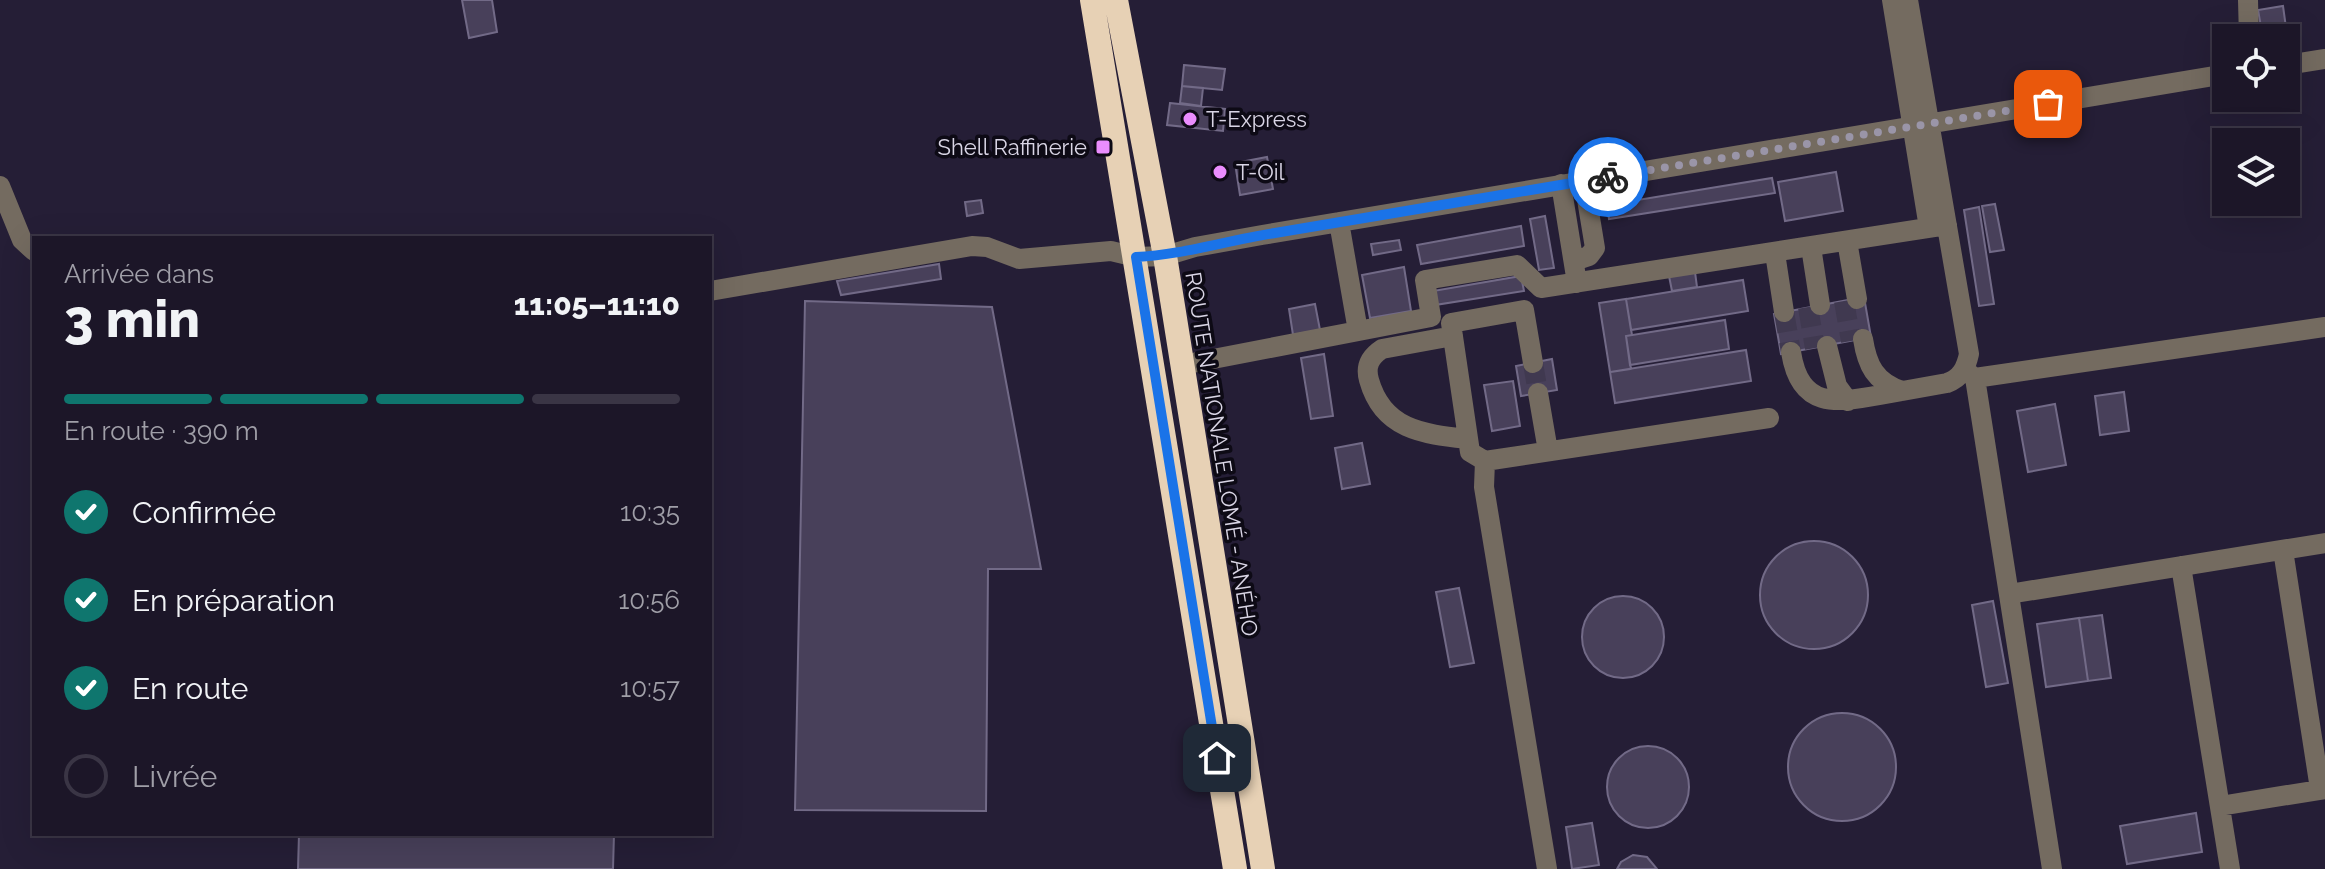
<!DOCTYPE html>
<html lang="fr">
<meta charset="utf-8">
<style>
:root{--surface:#1c1628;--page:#292334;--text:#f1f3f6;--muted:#a09fa8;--line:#3a3545;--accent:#0f766e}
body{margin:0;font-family:Raleway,sans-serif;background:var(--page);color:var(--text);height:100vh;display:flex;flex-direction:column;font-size:30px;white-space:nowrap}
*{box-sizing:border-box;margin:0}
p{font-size:26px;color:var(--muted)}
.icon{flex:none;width:44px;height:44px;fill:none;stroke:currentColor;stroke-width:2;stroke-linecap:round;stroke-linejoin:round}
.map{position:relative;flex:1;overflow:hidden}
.side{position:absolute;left:32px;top:236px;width:680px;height:600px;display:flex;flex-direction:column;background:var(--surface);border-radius:0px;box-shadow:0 8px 32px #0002,0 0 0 2px var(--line)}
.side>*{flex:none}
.tools{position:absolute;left:2212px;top:24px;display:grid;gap:16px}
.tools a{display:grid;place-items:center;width:88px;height:88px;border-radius:0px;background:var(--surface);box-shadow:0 8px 32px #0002,0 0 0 2px var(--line);font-size:40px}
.pin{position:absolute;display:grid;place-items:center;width:68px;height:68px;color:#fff;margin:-34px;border-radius:16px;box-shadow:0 4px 12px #0006}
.courier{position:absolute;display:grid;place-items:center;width:80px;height:80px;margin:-40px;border:6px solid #1a73e8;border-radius:50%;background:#fff;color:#222;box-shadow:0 2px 10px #0007}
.overview em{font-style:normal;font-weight:800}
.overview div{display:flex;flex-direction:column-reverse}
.overview{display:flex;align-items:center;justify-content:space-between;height:136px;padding:0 32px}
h1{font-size:52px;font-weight:800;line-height:60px}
.bar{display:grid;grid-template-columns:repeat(4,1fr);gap:12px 8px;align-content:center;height:96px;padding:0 32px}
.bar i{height:10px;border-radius:6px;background:var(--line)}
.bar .selected{background:var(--accent)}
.bar p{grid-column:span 4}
ol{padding:0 32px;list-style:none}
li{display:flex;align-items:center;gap:24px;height:88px}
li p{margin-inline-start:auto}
li .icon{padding:8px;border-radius:50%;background:var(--accent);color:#fff;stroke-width:4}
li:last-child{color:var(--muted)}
li i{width:44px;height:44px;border:4px solid var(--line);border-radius:50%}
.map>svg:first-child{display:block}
.building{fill:#48405a;stroke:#726a87;stroke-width:2}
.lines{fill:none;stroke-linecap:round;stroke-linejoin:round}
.minor-tunnel{stroke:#403950;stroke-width:20;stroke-dasharray:20 10;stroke-linecap:butt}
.minor{stroke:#746b60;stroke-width:20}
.highway{stroke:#e7d1b5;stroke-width:24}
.done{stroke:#9a95a8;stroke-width:8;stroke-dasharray:0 14.4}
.route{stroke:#1a73e8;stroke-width:10}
.poi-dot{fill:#ea8dfd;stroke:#0d0a15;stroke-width:3}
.labels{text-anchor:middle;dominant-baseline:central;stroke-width:7;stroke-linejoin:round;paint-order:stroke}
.poi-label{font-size:22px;fill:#d9d5e5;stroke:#0d0a15;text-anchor:start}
.street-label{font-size:22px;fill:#d9d5e5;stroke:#0d0a15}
</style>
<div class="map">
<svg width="2325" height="869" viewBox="0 0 2325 869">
<rect width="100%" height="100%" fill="#251e36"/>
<!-- building -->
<path class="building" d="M 462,0 L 492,0 L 497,32 L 469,38 Z
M 2283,6 L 2288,42 L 2286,42 L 2286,38 L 2263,38 L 2258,10 Z
M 1184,65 L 1225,69 L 1222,90 L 1182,86 Z
M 1182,86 L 1203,88 L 1201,106 L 1180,103 Z
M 1170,103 L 1225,109 L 1223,131 L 1167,125 Z
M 1267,157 L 1273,189 L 1240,195 L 1235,163 Z
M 1836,172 L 1843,211 L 1785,221 L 1778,182 Z
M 1772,178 L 1775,193 L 1609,219 L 1607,205 Z
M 981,200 L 983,213 L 967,216 L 965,202 Z
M 1995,204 L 2004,250 L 1990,252 L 1982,206 Z
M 1979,207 L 1994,304 L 1979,306 L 1964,210 Z
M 1545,216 L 1554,268 L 1539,270 L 1530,219 Z
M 1521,226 L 1524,246 L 1421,264 L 1417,245 Z
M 1399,240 L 1401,250 L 1373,255 L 1371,244 Z
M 939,264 L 941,279 L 841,295 L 837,281 Z
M 1404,267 L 1411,311 L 1370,318 L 1362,275 Z
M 1695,272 L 1697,287 L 1672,291 L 1669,276 Z
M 1521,276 L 1524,291 L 1435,305 L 1433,291 Z
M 1743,280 L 1748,311 L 1631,330 L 1626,299 Z
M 1864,297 L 1871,337 L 1781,354 L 1774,314 Z
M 1626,299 L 1632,335 L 1626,336 L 1631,369 L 1610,372 L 1599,303 Z
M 805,301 L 992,307 L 1041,569 L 988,569 L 986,811 L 795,810 Z
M 1315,304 L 1320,330 L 1293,335 L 1289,309 Z
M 1725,320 L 1729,349 L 1630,365 L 1626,336 Z
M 1746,350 L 1751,381 L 1615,403 L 1610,372 Z
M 1324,354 L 1333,416 L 1311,419 L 1301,358 Z
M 1552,359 L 1557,390 L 1521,396 L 1516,366 Z
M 1513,381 L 1520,426 L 1492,431 L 1484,385 Z
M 2124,392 L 2129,431 L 2100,435 L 2095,396 Z
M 2055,404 L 2066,465 L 2028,472 L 2017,411 Z
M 1362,443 L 1370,484 L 1342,489 L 1335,448 Z
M1760 595a54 54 0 1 1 108 0a54 54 0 1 1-108 0Z
M 1459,588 L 1474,663 L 1450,667 L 1436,592 Z
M1582 637a41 41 0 1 1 82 0a41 41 0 1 1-82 0Z
M 1993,601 L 2008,683 L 1986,687 L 1972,605 Z
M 2102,615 L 2111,678 L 2088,681 L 2079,618 Z
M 2079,618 L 2088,681 L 2046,687 L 2037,624 Z
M1788 767a54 54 0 1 1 108 0a54 54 0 1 1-108 0Z
M1607 787a41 41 0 1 1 82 0a41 41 0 1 1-82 0Z
M 2196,813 L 2202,852 L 2127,864 L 2120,826 Z
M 1592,823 L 1599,865 L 1572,869 L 1566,827 Z
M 299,834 L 614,834 L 613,869 L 298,869 Z
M 1633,855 L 1647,857 L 1657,869 L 1617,869 L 1621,862 Z"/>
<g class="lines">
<!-- minor-tunnel -->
<path class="minor-tunnel" d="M 1844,301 L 1851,341
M 1808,307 L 1815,348
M 1784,312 L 1791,352
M 1533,363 L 1538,393"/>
<!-- minor -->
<path class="minor" d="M 1892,0 L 1929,228
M 2248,0 L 2249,38
M 2286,65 L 2325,59
M 1561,184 L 1577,283
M 0,186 L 22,240 L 34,251
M 1339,222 L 1358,331
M 1847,241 L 1857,299
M 1811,247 L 1820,305
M 1775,253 L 1784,312
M 1574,261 L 1589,256 L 1595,248 L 1584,181
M 710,291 L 972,246 L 987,247 L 1019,259 L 1111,251 L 1136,257 L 1165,256 L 1195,247 L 1262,235 L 2226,74
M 1453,336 L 1382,349 C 1370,357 1365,366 1369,380 C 1383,430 1423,434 1468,439
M 1863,339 C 1867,365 1875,382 1902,391
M 1827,346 L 1837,386 L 1848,401
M 1791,352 C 1800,409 1835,403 1880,395 C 1903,391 1925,387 1947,383 C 1961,378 1966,368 1969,354 L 1908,0
M 1533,363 L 1524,310 L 1451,323 L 1470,452 L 1485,461 L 1769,418
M 1182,365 L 1431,317 L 1425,280 L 1517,265 L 1541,288 L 1947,225
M 1967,372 L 1975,378 L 2325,327
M 1975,378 L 2052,869
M 1538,393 L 1548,451
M 1485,461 L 1484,487 L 1547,869
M 2283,550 L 2320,789
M 2181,566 L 2230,869
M 2009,594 L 2325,543
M 2220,806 L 2325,789"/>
<!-- highway -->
<path class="highway" d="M 1092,0 L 1235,869
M 1116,0 L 1165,256 L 1263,869"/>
</g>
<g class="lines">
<!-- done -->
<path class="done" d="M 1608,177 L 2048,104"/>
<!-- route -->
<path class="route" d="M 1217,758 L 1136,257 C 1182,255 1228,240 1275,233 C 1386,215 1497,195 1608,177"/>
</g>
<!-- markers -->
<g class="poi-dot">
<circle cx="1190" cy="119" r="8"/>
<rect x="1095" y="139" width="16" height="16" rx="4"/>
<circle cx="1220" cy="172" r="8"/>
</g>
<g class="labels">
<!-- poi labels -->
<g class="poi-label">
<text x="1206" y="119">T-Express</text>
<text x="1087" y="147" text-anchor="end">Shell Raffinerie</text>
<text x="1236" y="172">T-Oil</text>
</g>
<!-- street labels -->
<g class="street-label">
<text transform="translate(1222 454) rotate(81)">ROUTE NATIONALE LOMÉ - ANÉHO</text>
</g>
</g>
</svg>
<div class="tools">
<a><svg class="icon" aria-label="locate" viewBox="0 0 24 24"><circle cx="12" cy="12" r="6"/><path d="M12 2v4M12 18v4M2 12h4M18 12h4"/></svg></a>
<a><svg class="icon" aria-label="layers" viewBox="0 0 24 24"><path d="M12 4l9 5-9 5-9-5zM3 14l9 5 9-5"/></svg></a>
</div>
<div class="pin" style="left:2048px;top:104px;background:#ea580c"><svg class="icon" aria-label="bag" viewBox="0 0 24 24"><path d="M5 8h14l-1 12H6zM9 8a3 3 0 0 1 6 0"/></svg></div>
<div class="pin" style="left:1217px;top:758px;background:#1f2937"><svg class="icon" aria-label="home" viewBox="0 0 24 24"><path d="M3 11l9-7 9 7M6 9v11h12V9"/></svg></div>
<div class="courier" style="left:1608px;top:177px"><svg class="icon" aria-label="bike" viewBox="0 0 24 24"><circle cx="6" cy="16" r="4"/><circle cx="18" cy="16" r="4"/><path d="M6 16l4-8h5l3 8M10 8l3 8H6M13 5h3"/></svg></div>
<section class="side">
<div class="overview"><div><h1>3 min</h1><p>Arrivée dans</p></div><em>11:05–11:10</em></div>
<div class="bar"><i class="selected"></i><i class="selected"></i><i class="selected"></i><i></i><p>En route · 390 m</p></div>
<ol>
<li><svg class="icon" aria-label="check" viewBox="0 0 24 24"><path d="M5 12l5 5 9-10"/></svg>Confirmée<p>10:35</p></li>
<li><svg class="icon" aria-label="check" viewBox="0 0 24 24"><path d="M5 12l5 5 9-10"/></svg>En préparation<p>10:56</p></li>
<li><svg class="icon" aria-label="check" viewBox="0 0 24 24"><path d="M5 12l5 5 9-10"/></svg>En route<p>10:57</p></li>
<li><i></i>Livrée</li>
</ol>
</section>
</div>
